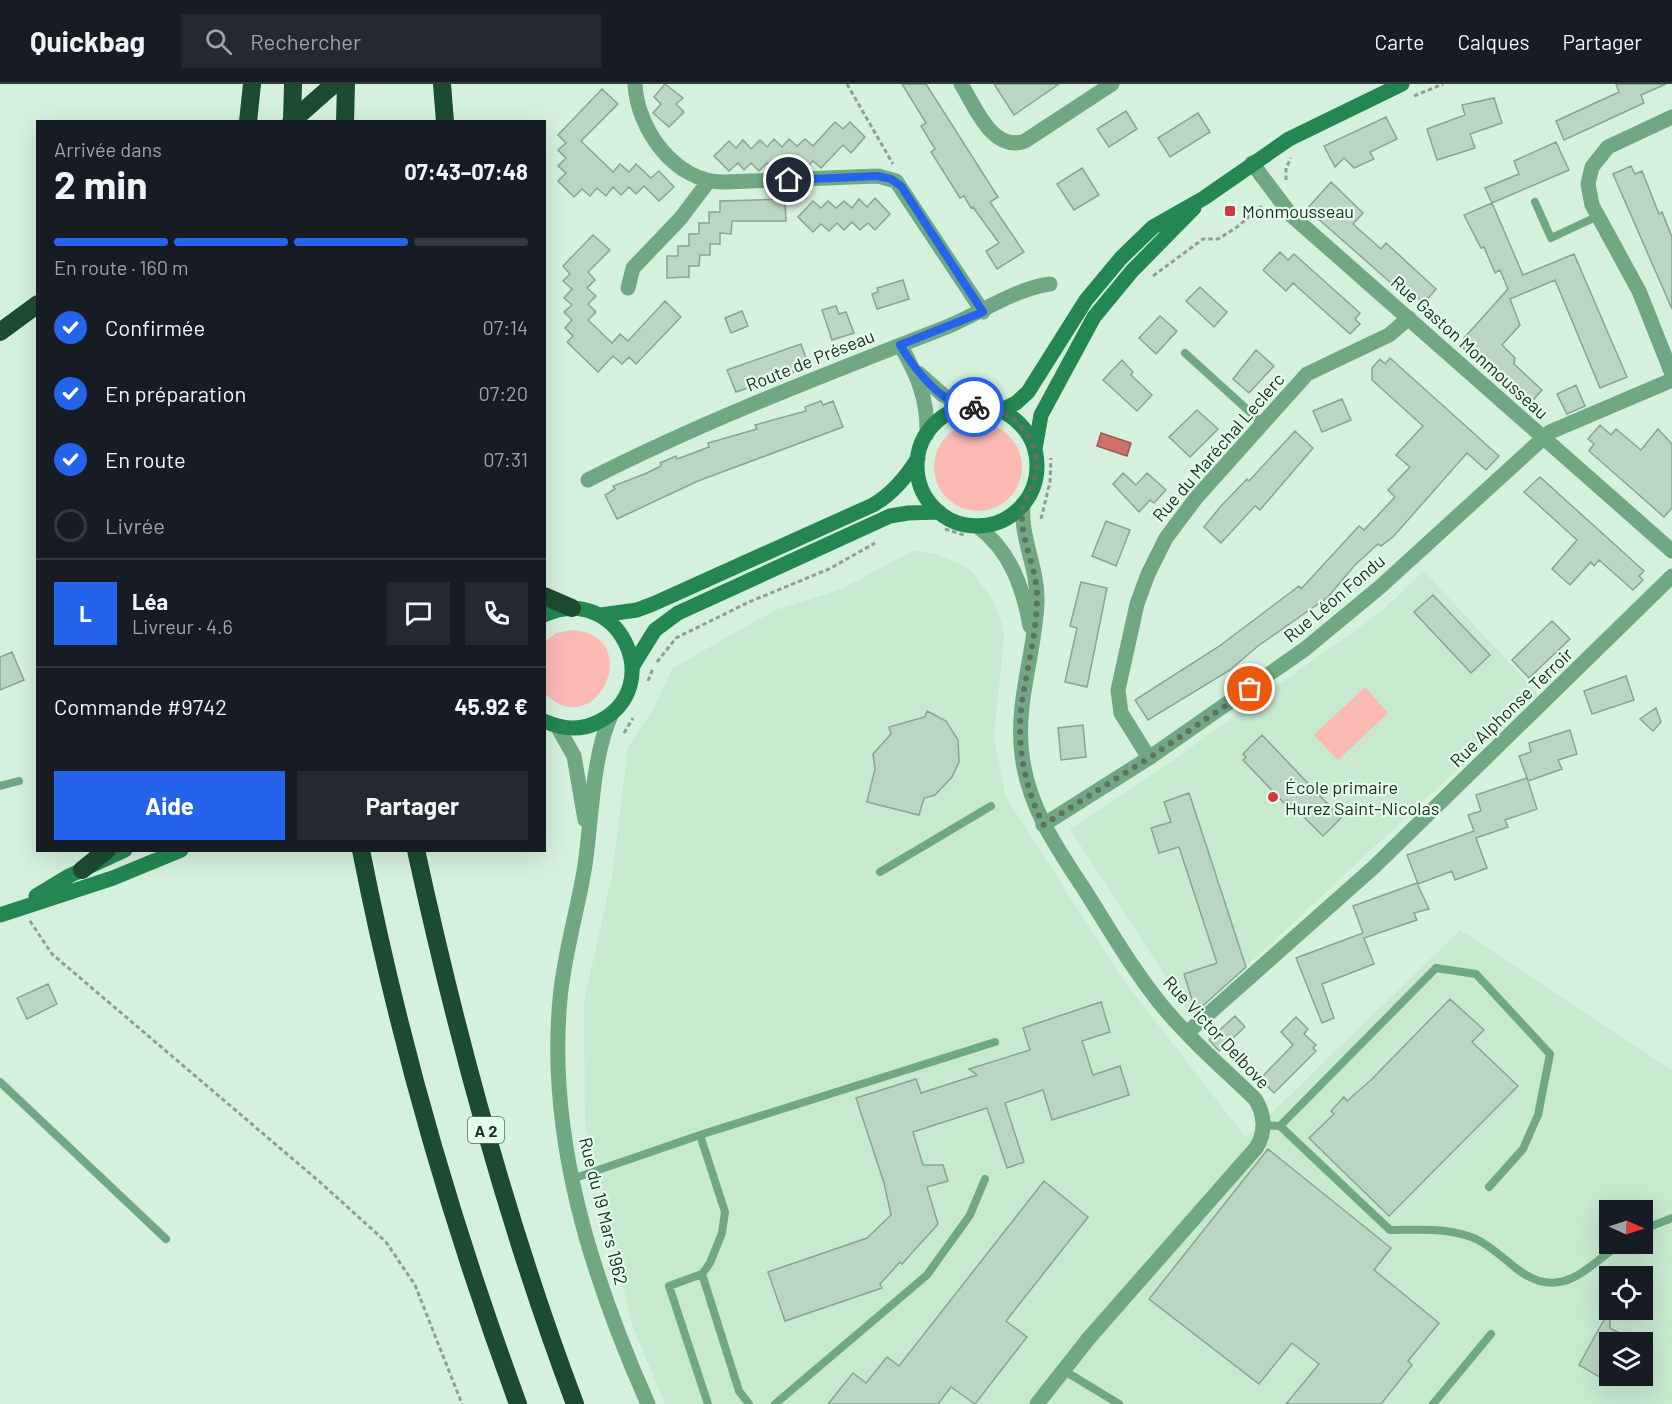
<!DOCTYPE html>
<html lang="fr">
<meta charset="utf-8">
<style>
:root{--surface:#171b24;--page:#242831;--text:#f1f3f6;--muted:#9ea1a6;--line:#363941;--accent:#2563eb}
body{margin:0;font-family:Barlow,sans-serif;background:var(--page);color:var(--text);height:100vh;display:flex;flex-direction:column;font-size:22px;white-space:nowrap}
*{box-sizing:border-box;margin:0}
p{font-size:20px;color:var(--muted)}
.icon{flex:none;width:33px;height:33px;fill:none;stroke:currentColor;stroke-width:2;stroke-linecap:round;stroke-linejoin:round}
.map{position:relative;flex:1;overflow:hidden}
.details{position:absolute;left:36px;top:36px;width:510px;height:732px;display:flex;flex-direction:column;background:var(--surface);border-radius:0px;box-shadow:0 6px 24px #0002}
.details>*{flex:none}
.needle{width:39px;rotate:93deg}
.buttons{position:absolute;left:1599px;top:1116px;display:grid;gap:12px}
.buttons a{display:grid;place-items:center;width:54px;height:54px;border-radius:0px;background:var(--surface);box-shadow:0 6px 24px #0002;font-size:30px}
.pin{position:absolute;display:grid;place-items:center;width:51px;height:51px;color:#fff;margin:-26px;border:3px solid #fff;border-radius:50%;box-shadow:0 2px 6px #0007}
.courier{position:absolute;display:grid;place-items:center;width:60px;height:60px;margin:-30px;border:4px solid #2563eb;border-radius:50%;background:#fff;color:#222;box-shadow:0 2px 8px #0007}
.overview em{font-style:normal;font-weight:700}
.overview div{display:flex;flex-direction:column-reverse}
.overview{display:flex;align-items:center;justify-content:space-between;height:102px;padding:0 18px}
h1{font-size:39px;font-weight:700;line-height:45px}
.bar{display:grid;grid-template-columns:repeat(4,1fr);gap:9px 6px;align-content:center;height:72px;padding:0 18px}
.bar i{height:8px;border-radius:4px;background:var(--line)}
.bar .active{background:var(--accent)}
.bar p{grid-column:span 4}
.line{display:flex;align-items:center;gap:15px;padding:0 18px;border-top:2px solid var(--line)}
.line div{flex:1}
.round{display:grid;place-items:center;flex:none;width:63px;height:63px;border-radius:0px;background:var(--page)}
ol{padding:0 18px;list-style:none}
li{display:flex;align-items:center;gap:18px;height:66px}
li p{margin-inline-start:auto}
li .icon{padding:6px;border-radius:50%;background:var(--accent);color:#fff;stroke-width:4}
li:last-child{color:var(--muted)}
li i{width:33px;height:33px;border:3px solid var(--line);border-radius:50%}
.primary-button{display:flex;gap:12px;margin-top:auto;padding:12px 18px}
.primary-button a{flex:1;height:69px;border-radius:0px;background:var(--accent);color:#fff;font-size:24px;font-weight:700;line-height:69px;text-align:center}
.primary-button a+a{background:var(--page);color:var(--text)}
header{display:flex;align-items:center;gap:36px;box-sizing:border-box;height:84px;padding:0 30px;background:var(--surface);border-bottom:2px solid var(--line)}
header strong{font-size:28px}
nav{display:flex;gap:33px;margin-inline-start:auto;font-size:21px}
.search{width:420px;height:54px;background:var(--page);display:flex;align-items:center;gap:15px;box-sizing:border-box;padding:0 21px;border-radius:0px;color:var(--muted);font-size:22px}
.map>svg:first-child{display:block}
.built{fill:#c6e9d0;fill-rule:evenodd}
.green{fill:#fbb9b4}
.water{fill:#cf706a;stroke:#9b5c56;stroke-width:1.5}
.building{fill:#bad5c2;stroke:#8ba492;stroke-width:1.5}
.lines{fill:none;stroke-linecap:round;stroke-linejoin:round}
.path{stroke:#8da193;stroke-width:3;stroke-dasharray:4.5 3;stroke-linecap:butt}
.service{stroke:#6fa882;stroke-width:8}
.minor{stroke:#6fa882;stroke-width:15}
.secondary{stroke:#248751;stroke-width:15}
.motorway{stroke:#1c4c2f;stroke-width:18}
.done{stroke:#617166;stroke-width:6;stroke-dasharray:0 10.8}
.route{stroke:#2563eb;stroke-width:8}
.poi-dot{fill:#cc3c3e;stroke:#e2feea;stroke-width:2}
.labels{text-anchor:middle;dominant-baseline:central;stroke-width:4.5;stroke-linejoin:round;paint-order:stroke}
.shield{fill:#e2feea;stroke:#5c6c61;stroke-width:1.5}
.shield-label{font-size:16px;font-weight:bold;fill:#232d26}
.poi-label{font-size:18px;fill:#232d26;stroke:#e2feea;text-anchor:start}
.street-label{font-size:18px;fill:#232d26;stroke:#e2feea}
</style>
<header>
<strong>Quickbag</strong>
<div class="search"><svg class="icon" aria-label="search" viewBox="0 0 24 24"><circle cx="10" cy="10" r="6"/><path d="M15 15l6 6"/></svg>Rechercher</div>
<nav><a>Carte</a><a>Calques</a><a>Partager</a></nav>
</header>
<div class="map">
<svg width="1672" height="1320" viewBox="0 0 1672 1320">
<rect width="100%" height="100%" fill="#d5f0dd"/>
<!-- built -->
<path class="built" d="M 912,467 L 932,469 L 960,480 L 972,488 L 993,516 L 1001,537 L 1004,553 L 994,655 L 1006,713 L 1123,896 L 1246,1054 L 1460,846 L 1672,986 L 1672,1320 L 665,1320 L 633,1243 L 585,1040 L 584,918 L 612,791 L 628,663 L 652,627 L 673,584 L 775,526 L 842,505 ZM 1610,1126 L 1642,1126 L 1642,1160 L 1610,1160 ZM 1610,1192 L 1642,1192 L 1642,1226 L 1610,1226 ZM 1610,1258 L 1642,1258 L 1642,1292 L 1610,1292 Z
M 1424,487 L 1538,610 L 1192,933 L 1070,745 L 1166,681 L 1382,527 Z"/>
<!-- green -->
<path class="green" d="M934 383a44 44 0 1 1 88 0a44 44 0 1 1-88 0Z
M 573,546 C 646,552 597,660 545,610 L 544,558 L 556,549 Z
M 1365,603 L 1388,629 L 1338,676 L 1314,651 Z"/>
<!-- water -->
<path class="water" d="M 1101,349 L 1131,359 L 1127,372 L 1097,362 Z"/>
<!-- building -->
<path class="building" d="M 665,0 L 683,14 L 676,20 L 684,28 L 669,43 L 653,29 L 661,20 L 654,13 Z
M 902,0 L 926,0 L 998,113 L 990,118 L 1024,168 L 997,185 L 986,167 L 999,159 L 973,123 L 971,124 L 964,112 L 960,114 L 931,68 L 935,65 L 921,42 L 926,39 Z
M 994,0 L 1059,0 L 1014,31 Z
M 1616,0 L 1666,0 L 1641,11 L 1644,19 L 1564,56 L 1556,37 L 1619,8 Z
M 602,5 L 618,20 L 581,57 L 613,88 L 620,80 L 629,88 L 636,80 L 651,94 L 659,87 L 674,103 L 659,117 L 644,102 L 636,110 L 629,103 L 621,111 L 613,103 L 606,112 L 597,104 L 590,112 L 582,105 L 574,113 L 558,97 L 566,89 L 558,82 L 566,74 L 558,66 L 566,59 L 558,51 Z
M 1494,14 L 1502,39 L 1470,50 L 1475,64 L 1437,76 L 1427,45 L 1465,31 L 1462,21 Z
M 1126,27 L 1137,45 L 1109,63 L 1097,45 Z
M 1198,29 L 1210,48 L 1170,73 L 1158,54 Z
M 1386,33 L 1397,55 L 1370,68 L 1374,75 L 1354,84 L 1344,74 L 1335,83 L 1324,62 Z
M 835,38 L 843,45 L 850,38 L 865,53 L 851,69 L 843,61 L 821,84 L 813,77 L 805,85 L 798,78 L 790,85 L 783,78 L 775,86 L 767,79 L 759,87 L 751,79 L 744,86 L 738,79 L 729,87 L 714,72 L 729,57 L 736,64 L 743,56 L 751,65 L 760,56 L 767,63 L 774,55 L 782,63 L 789,55 L 797,62 L 805,55 L 813,62 Z
M 1556,58 L 1569,86 L 1492,119 L 1485,104 L 1519,90 L 1514,77 Z
M 1631,82 L 1635,90 L 1642,87 L 1659,130 L 1662,128 L 1672,153 L 1672,225 L 1613,90 Z
M 1082,84 L 1099,111 L 1074,126 L 1057,100 Z
M 1331,98 L 1363,129 L 1353,140 L 1381,165 L 1386,159 L 1436,205 L 1424,219 L 1411,208 L 1407,213 L 1307,125 Z
M 875,114 L 890,130 L 875,146 L 868,139 L 860,146 L 852,138 L 844,146 L 837,139 L 829,147 L 821,140 L 813,148 L 798,133 L 813,117 L 821,124 L 828,117 L 836,124 L 844,117 L 852,124 L 859,115 L 867,123 Z
M 785,115 L 786,137 L 732,137 L 731,150 L 720,149 L 720,160 L 710,160 L 710,171 L 700,171 L 699,182 L 689,182 L 689,193 L 667,194 L 667,172 L 678,172 L 678,162 L 689,162 L 689,150 L 699,150 L 699,139 L 709,139 L 709,128 L 720,128 L 720,117 Z
M 1492,119 L 1523,191 L 1574,170 L 1627,293 L 1600,304 L 1555,196 L 1510,215 L 1520,241 L 1502,261 L 1515,274 L 1514,280 L 1542,306 L 1528,322 L 1463,264 L 1468,259 L 1464,254 L 1508,205 L 1500,186 L 1495,189 L 1484,163 L 1481,164 L 1464,131 Z
M 593,151 L 610,166 L 588,188 L 595,196 L 587,204 L 596,212 L 588,220 L 596,228 L 588,236 L 612,259 L 620,250 L 628,257 L 665,217 L 681,233 L 636,280 L 629,273 L 622,280 L 613,272 L 598,288 L 567,258 L 573,252 L 565,244 L 572,236 L 564,228 L 572,221 L 564,214 L 572,205 L 563,197 L 570,190 L 563,182 Z
M 1280,168 L 1288,176 L 1294,170 L 1360,229 L 1355,235 L 1360,240 L 1350,250 L 1293,199 L 1286,207 L 1263,186 Z
M 903,196 L 909,215 L 877,225 L 872,210 L 878,208 L 877,204 Z
M 1200,203 L 1227,228 L 1214,243 L 1186,217 Z
M 836,222 L 839,230 L 846,228 L 854,249 L 832,256 L 822,226 Z
M 742,227 L 748,242 L 731,249 L 725,234 Z
M 1160,232 L 1177,247 L 1156,270 L 1139,254 Z
M 801,260 L 809,283 L 736,308 L 727,286 Z
M 1256,266 L 1274,282 L 1249,309 L 1233,295 Z
M 1390,274 L 1499,372 L 1486,386 L 1467,369 L 1393,453 L 1381,462 L 1378,460 L 1355,481 L 1328,513 L 1258,562 L 1230,586 L 1148,636 L 1135,616 L 1218,563 L 1299,502 L 1301,505 L 1359,442 L 1364,446 L 1395,413 L 1388,406 L 1410,383 L 1396,371 L 1423,342 L 1372,296 L 1372,284 L 1380,275 L 1385,280 Z
M 1122,276 L 1133,288 L 1131,291 L 1152,311 L 1137,327 L 1103,296 Z
M 1576,301 L 1585,322 L 1567,330 L 1557,310 Z
M 1342,315 L 1351,336 L 1322,348 L 1313,327 Z
M 821,317 L 823,321 L 833,317 L 843,343 L 698,397 L 617,435 L 605,411 L 615,405 L 613,402 L 647,389 L 661,382 L 660,379 L 676,372 L 677,375 L 709,363 L 708,359 L 757,345 L 755,341 L 806,327 L 805,323 Z
M 1197,326 L 1218,345 L 1190,373 L 1169,353 Z
M 1600,341 L 1611,351 L 1616,345 L 1641,366 L 1658,345 L 1672,360 L 1672,424 L 1664,433 L 1589,367 L 1594,360 L 1588,355 Z
M 1295,347 L 1313,364 L 1260,426 L 1255,422 L 1221,459 L 1204,443 L 1221,422 L 1247,395 L 1249,397 Z
M 1123,389 L 1136,401 L 1147,389 L 1166,406 L 1154,419 L 1150,416 L 1139,428 L 1113,400 Z
M 1540,393 L 1644,487 L 1639,492 L 1643,496 L 1633,506 L 1599,476 L 1594,482 L 1591,478 L 1570,501 L 1552,485 L 1577,456 L 1524,408 Z
M 1106,437 L 1130,446 L 1116,482 L 1092,472 Z
M 1081,498 L 1107,504 L 1087,603 L 1065,598 L 1077,544 L 1070,542 Z
M 1433,511 L 1490,571 L 1471,589 L 1414,528 Z
M 1552,537 L 1570,555 L 1529,594 L 1512,576 Z
M 12,568 L 24,596 L 0,606 L 0,573 Z
M 1626,592 L 1634,616 L 1592,630 L 1584,607 Z
M 1656,624 L 1661,638 L 1653,647 L 1640,635 Z
M 927,627 L 946,637 L 958,656 L 959,678 L 952,693 L 935,711 L 924,714 L 919,731 L 867,718 L 875,685 L 873,670 L 891,650 L 889,643 L 925,633 Z
M 1083,641 L 1086,673 L 1061,676 L 1058,644 Z
M 1570,646 L 1577,670 L 1558,676 L 1562,685 L 1528,697 L 1527,694 L 1537,725 L 1505,736 L 1508,743 L 1476,754 L 1487,784 L 1455,796 L 1452,787 L 1418,800 L 1407,771 L 1474,747 L 1468,731 L 1481,727 L 1476,711 L 1527,694 L 1519,672 L 1531,668 L 1529,659 Z
M 1262,651 L 1341,734 L 1323,752 L 1287,716 L 1284,719 L 1243,676 L 1246,673 L 1243,670 Z
M 1189,709 L 1246,883 L 1196,928 L 1184,890 L 1217,879 L 1179,763 L 1159,769 L 1151,744 L 1171,738 L 1164,718 Z
M 1417,799 L 1429,825 L 1414,829 L 1417,836 L 1364,854 L 1374,880 L 1322,900 L 1334,934 L 1322,939 L 1296,874 L 1363,849 L 1353,822 Z
M 48,900 L 57,920 L 27,935 L 17,914 Z
M 1450,915 L 1484,946 L 1472,958 L 1518,1002 L 1389,1132 L 1309,1054 L 1334,1030 L 1331,1027 L 1344,1013 L 1347,1017 L 1372,995 Z
M 1101,918 L 1110,948 L 1082,957 L 1093,991 L 1120,982 L 1129,1011 L 1052,1036 L 1043,1006 L 1005,1019 L 1024,1078 L 1007,1084 L 987,1024 L 913,1048 L 923,1081 L 943,1081 L 948,1097 L 927,1103 L 938,1140 L 902,1180 L 900,1178 L 880,1200 L 882,1204 L 785,1237 L 768,1188 L 867,1154 L 891,1131 L 884,1099 L 856,1014 L 916,995 L 921,1009 L 977,991 L 969,985 L 1030,966 L 1023,944 Z
M 1235,932 L 1245,943 L 1219,967 L 1209,956 Z
M 1296,933 L 1308,945 L 1304,950 L 1316,961 L 1313,964 L 1316,967 L 1274,1009 L 1260,995 L 1293,961 L 1281,948 Z
M 1268,1065 L 1391,1164 L 1374,1186 L 1439,1239 L 1408,1277 L 1412,1281 L 1381,1320 L 1286,1320 L 1319,1280 L 1292,1259 L 1259,1300 L 1149,1215 Z
M 1044,1097 L 1088,1133 L 1006,1237 L 1027,1253 L 975,1320 L 951,1303 L 938,1320 L 828,1320 L 853,1289 L 866,1299 L 887,1273 L 899,1282 Z
M 1610,1225 L 1610,1244 L 1636,1258 L 1610,1258 L 1610,1288 L 1605,1296 L 1579,1281 Z"/>
<g class="lines">
<!-- path -->
<path class="path" d="M 847,0 L 893,80
M 1414,12 L 1443,0
M 1286,96 L 1286,84 L 1291,74
M 1153,192 L 1203,155 L 1218,155 L 1237,143 L 1264,120
M 1041,435 L 1050,398 L 1051,374
M 945,445 L 964,451
M 657,578 L 676,554 L 749,518 L 829,485 L 875,459
M 648,597 L 653,584
M 624,649 L 633,634
M 30,837 L 52,870 L 321,1099 L 386,1158 L 415,1201 L 462,1320"/>
<!-- service -->
<path class="service" d="M 1535,118 L 1551,154 L 1598,132
M 1185,269 L 1262,339
M 0,702 L 19,697
M 880,788 L 991,722
M 0,998 L 166,1155
M 1263,1041 L 1280,1042 L 1436,884 L 1476,890 L 1550,970 L 1538,1031 L 1523,1065 L 1489,1103
M 1280,1042 L 1390,1146 C 1420,1146 1448,1143 1476,1155 C 1491,1162 1504,1175 1517,1185 C 1560,1218 1585,1185 1620,1160
M 700,1051 L 725,1128 L 722,1149 L 710,1179 L 702,1190 L 669,1202 L 708,1320
M 572,1095 L 706,1049 L 995,958
M 1642,1146 L 1672,1134
M 702,1190 L 739,1307 L 749,1320
M 1063,1286 L 1119,1320
M 775,1320 L 927,1191 L 970,1131 L 985,1095
M 1433,1320 L 1491,1250"/>
<!-- minor -->
<path class="minor" d="M 635,0 C 637,45 675,98 723,98 L 878,92 L 896,97 L 983,228
M 961,0 C 975,22 992,69 1025,57 L 1112,0
M 1672,33 L 1608,63 L 1592,83 L 1588,100 L 1592,121 L 1639,207 L 1672,290
M 1252,79 L 1291,131 L 1672,467
M 628,204 L 633,184 L 680,135 L 708,98
M 900,261 C 917,290 928,315 927,350
M 918,289 L 943,311 L 969,323
M 588,396 C 705,336 827,290 949,242 C 980,229 1017,204 1050,200
M 1023,420 C 1020,454 1038,484 1037,518 C 1035,570 1015,619 1022,671 C 1028,722 1056,763 1084,805 C 1108,843 1131,883 1159,918 C 1187,953 1223,984 1255,1015 C 1265,1030 1266,1049 1256,1064 L 1089,1254 L 1037,1320
M 977,442 C 1010,466 1023,503 1030,542
M 612,629 C 592,672 592,733 585,781 C 578,826 564,869 560,915 C 547,1055 592,1194 648,1320
M 557,642 L 574,672 L 585,736
M 1149,674 L 1121,629 L 1118,606 L 1137,520 L 1148,490 L 1166,454 L 1196,414 L 1307,290 L 1389,251 L 1409,234
M 1043,741 L 1149,674 L 1305,565 L 1380,503 L 1550,348 L 1672,296
M 1188,948 L 1374,783 L 1672,492"/>
<!-- secondary -->
<path class="secondary" d="M917 382a60 60 0 1 1 120 0a60 60 0 1 1-120 0Z
M 999,327 L 1016,319 L 1028,308 L 1086,216 L 1121,174 L 1153,143 L 1204,114 L 1289,55 L 1402,0
M 1035,365 L 1041,331 L 1094,233 L 1132,187 L 1194,124
M 544,531 C 618,497 669,603 598,638 C 581,647 562,645 544,637
M 601,531 L 637,526 L 653,520 L 873,421 C 892,410 907,392 918,374
M 632,583 L 655,546 L 678,529 L 890,432 L 908,429 L 939,428
M 36,812 L 69,792 L 125,766
M 0,831 L 113,794 L 181,766"/>
<!-- motorway -->
<path class="motorway" d="M 442,0 L 445,38
M 248,38 L 252,0
M 291,38 L 334,0
M 292,38 L 293,0
M 345,38 L 346,0
M 0,248 L 38,220
M 544,512 L 572,524
M 361,766 C 398,954 452,1141 518,1320
M 416,766 C 457,954 507,1140 575,1320
M 82,786 L 107,766"/>
</g>
<g class="lines">
<!-- done -->
<path class="done" d="M 974,323 C 1003,322 1027,340 1035,368 C 1043,396 1023,409 1022,433 C 1022,460 1037,485 1037,513 C 1037,546 1028,580 1023,612 C 1015,657 1024,700 1043,741 L 1149,674 L 1250,605"/>
<!-- route -->
<path class="route" d="M 789,96 L 878,92 L 891,95 L 901,102 L 983,228 L 900,261 C 913,283 944,325 974,323"/>
</g>
<!-- markers -->
<g class="poi-dot">
<rect x="1224" y="121" width="12" height="12" rx="3"/>
<circle cx="1273" cy="713" r="6"/>
</g>
<g class="labels">
<!-- shield labels -->
<rect class="shield" x="468" y="1033" width="36" height="26" rx="4.5"/>
<g class="shield-label">
<text x="486" y="1046">A 2</text>
</g>
<!-- poi labels -->
<g class="poi-label">
<text x="1242" y="127">Monmousseau</text>
<text x="1285" y="703">École primaire<tspan x="1285" dy="21">Hurez Saint-Nicolas</tspan></text>
</g>
<!-- street labels -->
<g class="street-label">
<text transform="translate(1470 263) rotate(42)">Rue Gaston Monmousseau</text>
<text transform="translate(810 276) rotate(-22)">Route de Préseau</text>
<text transform="translate(1218 363) rotate(-49)">Rue du Maréchal Leclerc</text>
<text transform="translate(1334 514) rotate(-40)">Rue Léon Fondu</text>
<text transform="translate(1511 623) rotate(-44)">Rue Alphonse Terroir</text>
<text transform="translate(1217 948) rotate(47)">Rue Victor Delbove</text>
<text transform="translate(604 1127) rotate(76)">Rue du 19 Mars 1962</text>
</g>
</g>
</svg>
<div class="buttons">
<a><svg class="needle" viewBox="-14 -14 28 28"><path d="M0-13l5 13h-10z" fill="#e53935"/><path d="M0 13l5-13h-10z" fill="#9ea1a6"/></svg></a>
<a><svg class="icon" aria-label="locate" viewBox="0 0 24 24"><circle cx="12" cy="12" r="6"/><path d="M12 2v4M12 18v4M2 12h4M18 12h4"/></svg></a>
<a><svg class="icon" aria-label="layers" viewBox="0 0 24 24"><path d="M12 4l9 5-9 5-9-5zM3 14l9 5 9-5"/></svg></a>
</div>
<div class="pin" style="left:1250px;top:605px;background:#ea580c"><svg class="icon" aria-label="bag" viewBox="0 0 24 24"><path d="M5 8h14l-1 12H6zM9 8a3 3 0 0 1 6 0"/></svg></div>
<div class="pin" style="left:789px;top:96px;background:#1f2937"><svg class="icon" aria-label="home" viewBox="0 0 24 24"><path d="M3 11l9-7 9 7M6 9v11h12V9"/></svg></div>
<div class="courier" style="left:974px;top:323px"><svg class="icon" aria-label="bike" viewBox="0 0 24 24"><circle cx="6" cy="16" r="4"/><circle cx="18" cy="16" r="4"/><path d="M6 16l4-8h5l3 8M10 8l3 8H6M13 5h3"/></svg></div>
<section class="details">
<div class="overview"><div><h1>2 min</h1><p>Arrivée dans</p></div><em>07:43–07:48</em></div>
<div class="bar"><i class="active"></i><i class="active"></i><i class="active"></i><i></i><p>En route · 160 m</p></div>
<ol>
<li><svg class="icon" aria-label="check" viewBox="0 0 24 24"><path d="M5 12l5 5 9-10"/></svg>Confirmée<p>07:14</p></li>
<li><svg class="icon" aria-label="check" viewBox="0 0 24 24"><path d="M5 12l5 5 9-10"/></svg>En préparation<p>07:20</p></li>
<li><svg class="icon" aria-label="check" viewBox="0 0 24 24"><path d="M5 12l5 5 9-10"/></svg>En route<p>07:31</p></li>
<li><i></i>Livrée</li>
</ol>
<div class="line" style="height:108px"><b class="round" style="background:var(--accent);color:#fff">L</b><div><b>Léa</b><p>Livreur · 4.6</p></div><a class="round"><svg class="icon" aria-label="chat" viewBox="0 0 24 24"><path d="M4 5h16v11H9l-5 4z"/></svg></a><a class="round"><svg class="icon" aria-label="phone" viewBox="0 0 24 24"><path d="M5 4h4l2 5-3 2q2 4 5 5l2-3 5 2v4C11 20 4 13 5 4z"/></svg></a></div>
<div class="line" style="height:78px"><div>Commande #9742</div><b>45.92 €</b></div>
<div class="primary-button"><a>Aide</a><a>Partager</a></div>
</section>
</div>
